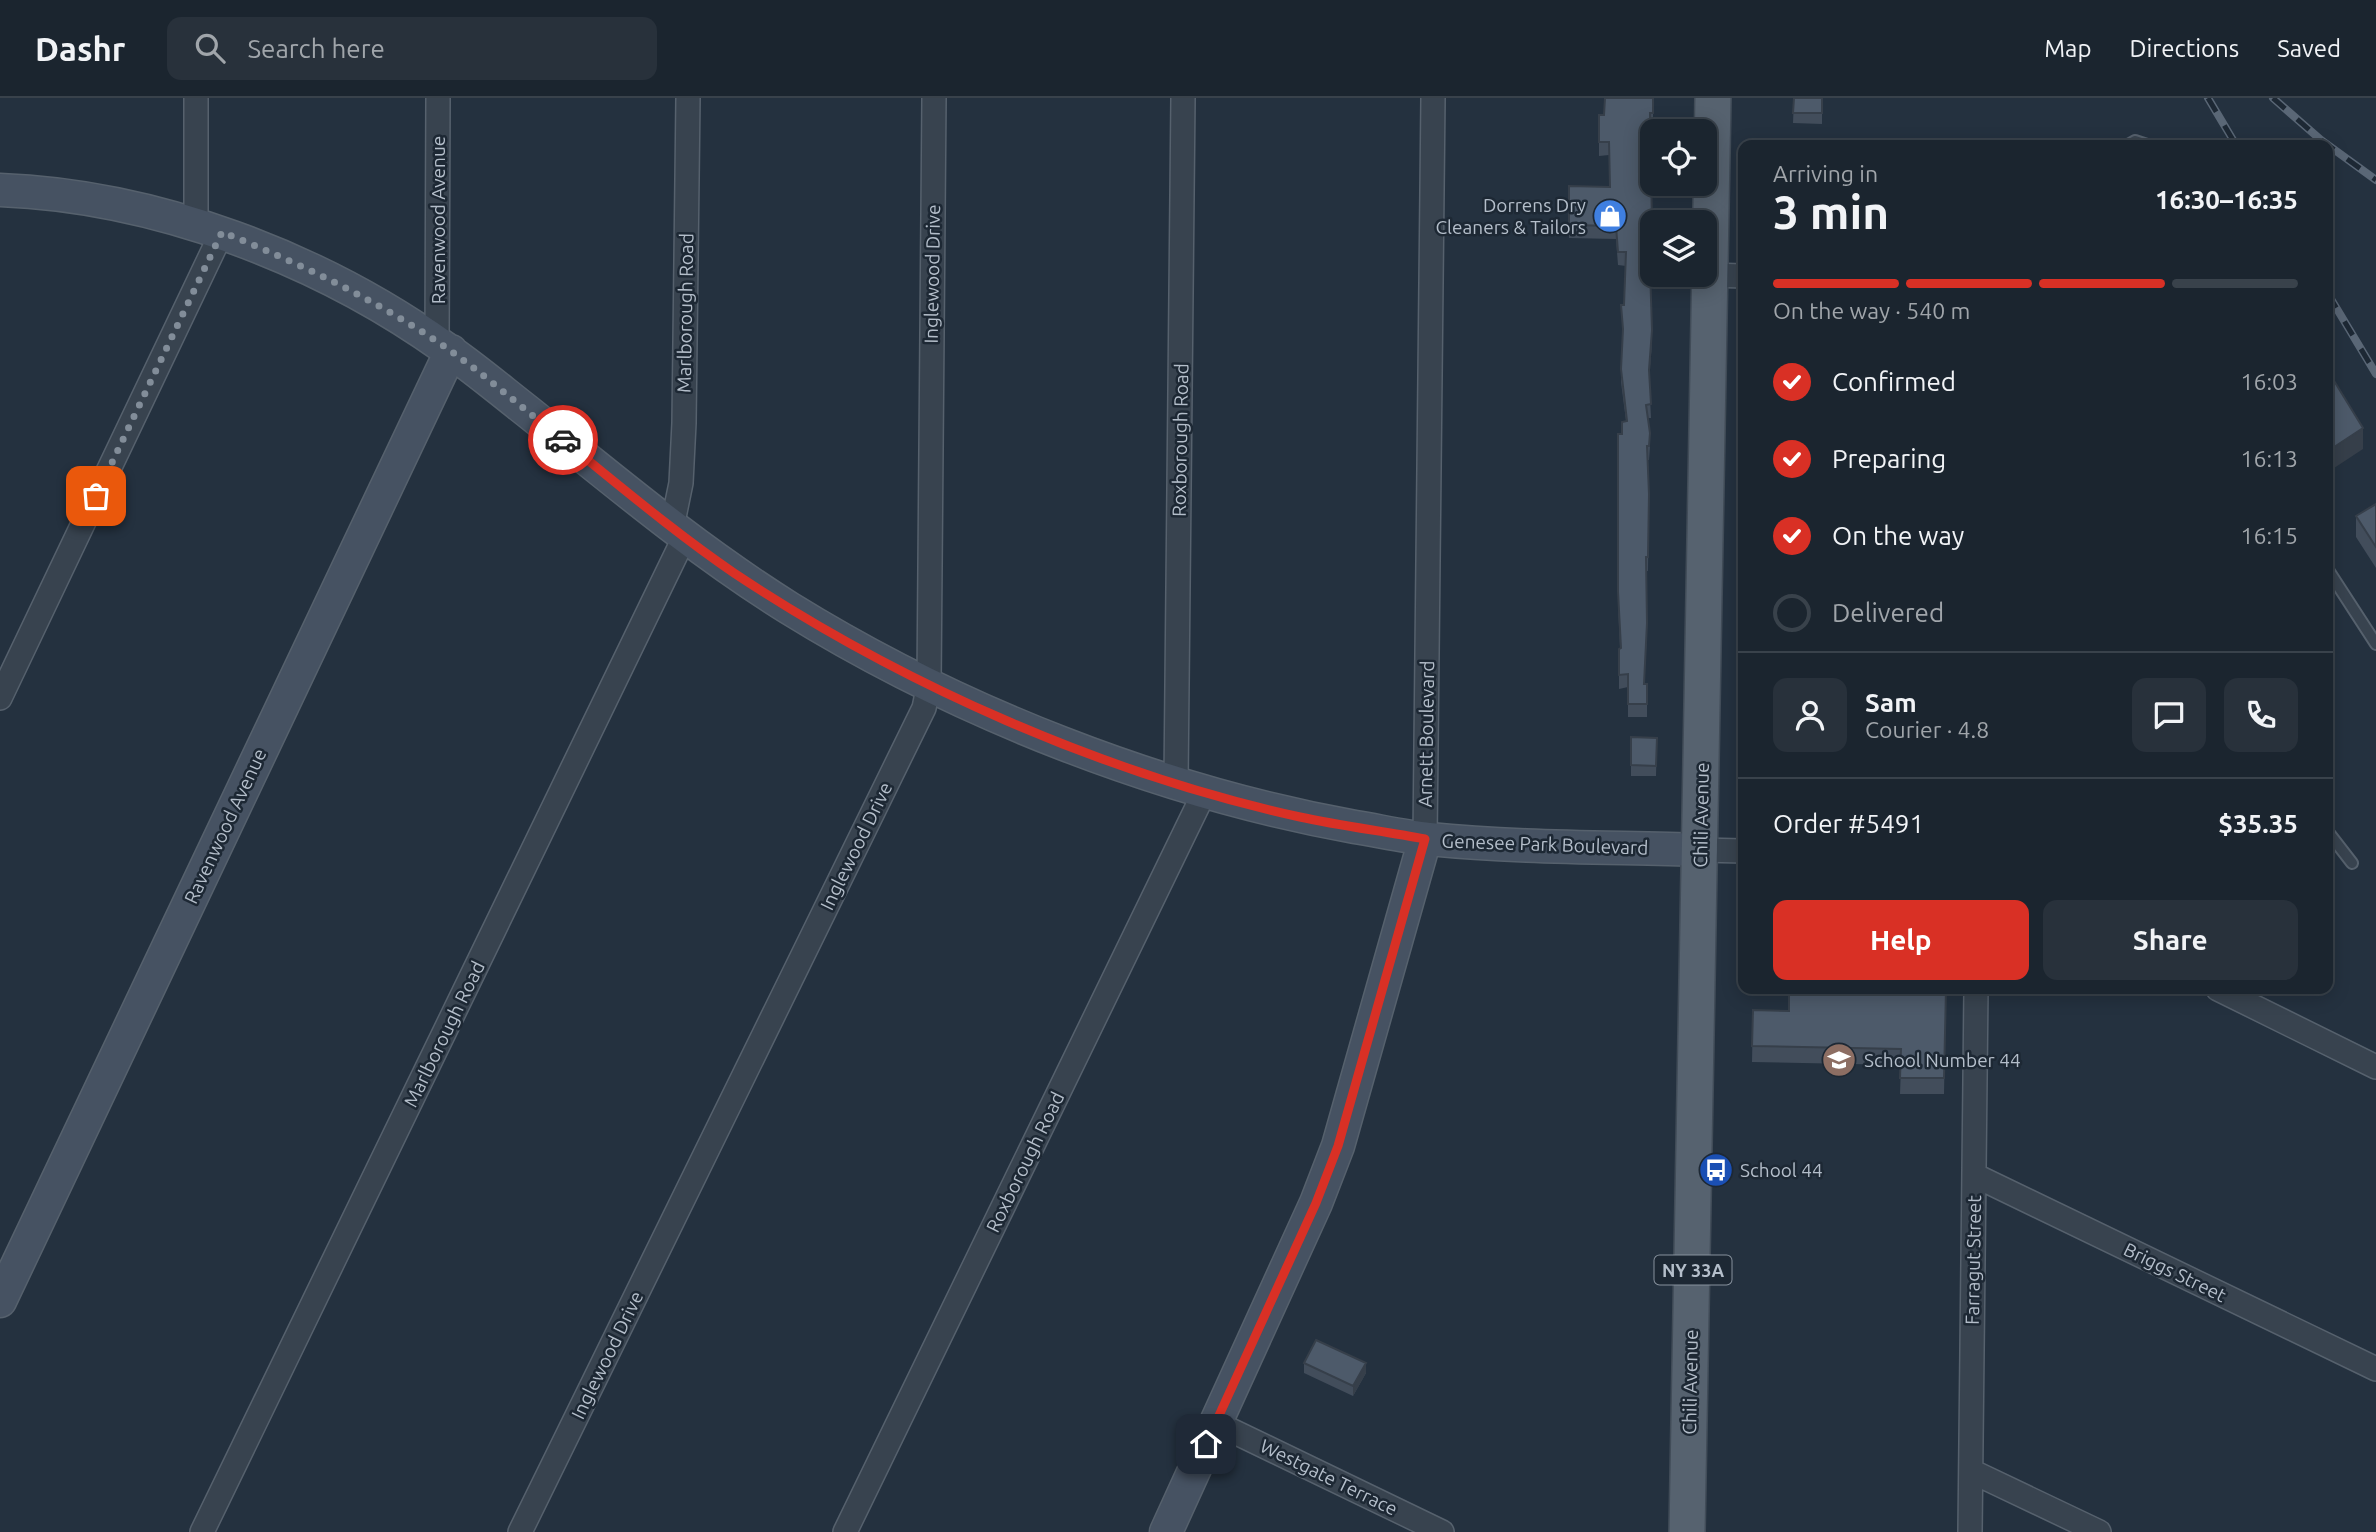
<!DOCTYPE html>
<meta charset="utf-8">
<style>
:root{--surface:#1b252f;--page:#28313b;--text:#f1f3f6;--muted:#a0a5aa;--line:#39424b;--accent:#d93025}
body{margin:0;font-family:Ubuntu,sans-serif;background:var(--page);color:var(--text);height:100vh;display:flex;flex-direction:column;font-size:26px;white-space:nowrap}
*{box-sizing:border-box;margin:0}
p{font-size:23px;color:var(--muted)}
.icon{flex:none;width:38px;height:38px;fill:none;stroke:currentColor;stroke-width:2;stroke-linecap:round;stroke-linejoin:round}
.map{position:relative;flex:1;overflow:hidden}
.panel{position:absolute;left:1738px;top:42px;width:595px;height:854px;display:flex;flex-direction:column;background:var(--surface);border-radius:14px;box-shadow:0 4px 18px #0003,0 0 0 2px var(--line)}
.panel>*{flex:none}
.fabs{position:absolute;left:1640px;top:21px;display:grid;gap:14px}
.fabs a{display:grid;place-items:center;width:77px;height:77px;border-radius:14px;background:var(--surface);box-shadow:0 4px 18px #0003,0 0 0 2px var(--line);font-size:35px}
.pin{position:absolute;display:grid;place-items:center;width:60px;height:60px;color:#fff;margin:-30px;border-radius:14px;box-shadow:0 4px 10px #0006}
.courier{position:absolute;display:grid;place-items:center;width:70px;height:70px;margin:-35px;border:5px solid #d93025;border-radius:50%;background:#fff;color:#222;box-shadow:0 2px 9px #0007}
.summary em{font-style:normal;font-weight:700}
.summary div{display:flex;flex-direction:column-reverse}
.summary{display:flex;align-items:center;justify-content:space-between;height:119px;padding:0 35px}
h1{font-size:46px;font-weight:700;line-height:52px}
.bar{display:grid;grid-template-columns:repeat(4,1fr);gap:10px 7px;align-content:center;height:84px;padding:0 35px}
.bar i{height:9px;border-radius:5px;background:var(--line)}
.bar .current{background:var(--accent)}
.bar p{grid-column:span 4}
.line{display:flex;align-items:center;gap:18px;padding:0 35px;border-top:2px solid var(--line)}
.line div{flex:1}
.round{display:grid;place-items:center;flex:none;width:74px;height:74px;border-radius:14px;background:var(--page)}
ol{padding:0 35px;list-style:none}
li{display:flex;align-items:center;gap:21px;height:77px}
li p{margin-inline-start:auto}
li .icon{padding:7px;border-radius:50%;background:var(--accent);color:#fff;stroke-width:4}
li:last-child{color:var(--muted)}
li i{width:38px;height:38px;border:4px solid var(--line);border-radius:50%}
.primary-button{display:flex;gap:14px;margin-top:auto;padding:14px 35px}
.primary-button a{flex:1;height:80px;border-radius:14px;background:var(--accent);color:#fff;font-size:28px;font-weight:700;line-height:80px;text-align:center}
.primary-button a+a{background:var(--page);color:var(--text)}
header{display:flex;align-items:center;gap:42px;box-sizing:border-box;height:98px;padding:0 35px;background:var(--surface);border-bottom:2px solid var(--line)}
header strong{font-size:33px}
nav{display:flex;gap:38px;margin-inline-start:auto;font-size:24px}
.search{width:490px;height:63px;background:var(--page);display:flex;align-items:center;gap:18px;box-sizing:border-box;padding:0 24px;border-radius:14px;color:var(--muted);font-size:26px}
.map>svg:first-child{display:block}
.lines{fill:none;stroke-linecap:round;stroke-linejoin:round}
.lane-casing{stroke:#56616d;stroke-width:14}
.street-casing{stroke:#56616d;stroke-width:26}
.secondary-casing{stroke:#56616d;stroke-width:35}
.primary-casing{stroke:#414c58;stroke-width:38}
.lane{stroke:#38434f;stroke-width:10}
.street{stroke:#38434f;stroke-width:23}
.secondary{stroke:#465262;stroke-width:32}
.primary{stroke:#56626f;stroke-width:35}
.rail-casing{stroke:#5a6776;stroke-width:8}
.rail{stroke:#1d2834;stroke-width:5;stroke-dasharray:16;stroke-linecap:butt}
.wall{fill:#424d5b}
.shaded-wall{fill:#363f4a}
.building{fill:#4d5a6a;stroke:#363f4a;stroke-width:2}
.done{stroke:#828d99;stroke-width:7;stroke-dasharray:0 12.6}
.route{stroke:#d93025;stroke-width:9}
.labels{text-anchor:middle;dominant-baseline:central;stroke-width:5;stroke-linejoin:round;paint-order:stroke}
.shield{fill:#1d2834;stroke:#87919d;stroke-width:2}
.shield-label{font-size:18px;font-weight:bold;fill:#b4beca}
.poi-label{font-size:19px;fill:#b4beca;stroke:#1d2834;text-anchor:start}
.street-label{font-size:19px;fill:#b4beca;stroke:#1d2834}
</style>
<header>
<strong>Dashr</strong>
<div class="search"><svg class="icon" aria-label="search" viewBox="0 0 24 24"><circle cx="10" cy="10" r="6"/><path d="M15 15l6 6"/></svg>Search here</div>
<nav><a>Map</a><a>Directions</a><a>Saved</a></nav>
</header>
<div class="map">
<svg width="2376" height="1434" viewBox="0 0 2376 1434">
<rect width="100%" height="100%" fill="#24313f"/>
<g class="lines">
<!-- lane casing -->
<g class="lane-casing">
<path id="lane" d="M 2128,47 L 2135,43 L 2147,47
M 2328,472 L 2376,546
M 2328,734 L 2352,765"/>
</g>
<!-- street casing -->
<g class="street-casing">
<path id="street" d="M 196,0 L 196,127
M 1710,177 L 1743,178
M 437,244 L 438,0
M 672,429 L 681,385 L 684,325 L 688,0
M 0,600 L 222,134
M 1176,685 L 1183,0
M 1425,741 L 1433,0
M 1701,752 L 1743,753
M 2218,891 L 2376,969
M 1974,1077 L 2376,1271
M 1216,1325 L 1442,1434
M 1971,1373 L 2099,1434
M 202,1434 L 685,438
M 520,1434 L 924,610 L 929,586 L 934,0
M 845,1434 L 1205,693
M 1970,1434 L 1976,891"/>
</g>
<!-- secondary casing -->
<g class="secondary-casing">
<path id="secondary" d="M 0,92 C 156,98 319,160 445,250 C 473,269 500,292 527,313 C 612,381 696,452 789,510 C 957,614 1161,694 1355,729 C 1380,733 1405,739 1429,741 C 1520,750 1611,749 1701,752
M 0,1203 L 451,253
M 1166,1434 L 1316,1105 L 1338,1048 L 1425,741"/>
</g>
<!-- primary casing -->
<g class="primary-casing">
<path id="primary" d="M 1687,1434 L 1713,0"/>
</g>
<!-- lane -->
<use href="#lane" class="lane"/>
<!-- street -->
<use href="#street" class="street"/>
<!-- secondary -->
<use href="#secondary" class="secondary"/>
<!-- primary -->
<use href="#primary" class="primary"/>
<!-- rail casing -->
<g class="rail-casing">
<path id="rail" d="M 2208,0 L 2236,47
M 2273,0 L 2321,42 L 2376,82
M 2328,196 L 2376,276"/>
</g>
<!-- rail -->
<use href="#rail" class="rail"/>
</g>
<!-- wall -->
<path class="wall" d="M 1653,0 L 1653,28 L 1650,28 L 1650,180 L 1652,245 L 1649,280 L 1651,320 L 1648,320 L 1650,348 L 1649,362 L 1648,362 L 1649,396 L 1648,473 L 1646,473 L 1647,538 L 1644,586 L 1647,586 L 1647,619 L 1628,619 L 1628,589 L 1619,591 L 1619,551 L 1620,550 L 1618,507 L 1618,336 L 1622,336 L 1626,323 L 1621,284 L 1621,271 L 1623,239 L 1621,207 L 1624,207 L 1626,168 L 1618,167 L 1616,141 L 1569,140 L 1569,88 L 1609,89 L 1609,57 L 1599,58 L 1599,17 L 1604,17 Z
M 1794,0 L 1822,0 L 1822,26 L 1793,25 Z
M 2376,406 L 2376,470 L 2356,439 L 2356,418 Z
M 1631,639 L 1657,640 L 1656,678 L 1631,678 Z
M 1946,891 L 1944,996 L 1900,996 L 1901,967 L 1752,964 L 1753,912 L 1789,913 Z
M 1304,1265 L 1366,1275 L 1353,1298 L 1304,1275 Z"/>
<!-- shaded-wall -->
<path class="shaded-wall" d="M 1652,232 L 1652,245 L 1649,286 L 1649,272 Z
M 2363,330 L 2363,351 L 2328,374 L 2328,353 Z
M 1366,1265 L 1366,1275 L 1353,1298 L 1353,1288 Z"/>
<!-- building -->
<path class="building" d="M 1605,0 L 1653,0 L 1653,15 L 1650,15 L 1652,124 L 1652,147 L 1650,170 L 1652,232 L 1649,272 L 1651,306 L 1646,307 L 1650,335 L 1649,348 L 1647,348 L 1649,396 L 1648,459 L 1646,459 L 1647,525 L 1644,586 L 1647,586 L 1647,606 L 1628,606 L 1628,576 L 1619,577 L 1619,551 L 1621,550 L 1618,494 L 1618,336 L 1622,336 L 1622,324 L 1627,323 L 1621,271 L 1623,231 L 1621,207 L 1624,207 L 1626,154 L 1618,154 L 1616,128 L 1569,127 L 1569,88 L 1610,89 L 1609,44 L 1599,44 L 1599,17 L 1604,17 Z
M 1794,0 L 1822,0 L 1822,15 L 1793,15 Z
M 2328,273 L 2363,330 L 2328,353 Z
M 2376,406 L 2376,449 L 2356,418 Z
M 1631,639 L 1657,640 L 1656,668 L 1631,667 Z
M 1789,891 L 1946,891 L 1944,980 L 1900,980 L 1901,951 L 1752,948 L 1753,912 L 1789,913 Z
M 1316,1242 L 1366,1265 L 1353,1288 L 1304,1265 Z"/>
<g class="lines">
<!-- done -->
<path class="done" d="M 96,398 L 222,134 C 299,165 372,200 441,246 C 483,275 522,310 563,342"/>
<!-- route -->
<path class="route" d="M 563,342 C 619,387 674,434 734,475 C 901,586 1104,676 1300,719 C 1341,728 1383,733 1425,741 L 1338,1048 L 1316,1105 L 1206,1346"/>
</g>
<!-- icons -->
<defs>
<g id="shop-disc" transform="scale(1.75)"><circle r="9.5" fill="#3f7fe0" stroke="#1d2834"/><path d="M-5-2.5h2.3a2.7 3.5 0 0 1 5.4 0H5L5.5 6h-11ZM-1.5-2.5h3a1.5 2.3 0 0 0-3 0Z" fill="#fff"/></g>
<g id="school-disc" transform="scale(1.75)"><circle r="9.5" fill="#8d6e63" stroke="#1d2834"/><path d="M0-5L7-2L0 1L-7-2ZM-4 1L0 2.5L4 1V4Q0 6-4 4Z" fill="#fff"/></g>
<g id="bus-disc" transform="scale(1.75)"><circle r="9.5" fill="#1a4fb4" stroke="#1d2834"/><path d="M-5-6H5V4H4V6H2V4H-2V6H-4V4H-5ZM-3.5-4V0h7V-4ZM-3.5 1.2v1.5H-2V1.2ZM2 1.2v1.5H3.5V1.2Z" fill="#fff"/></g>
</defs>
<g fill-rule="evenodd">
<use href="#shop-disc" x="1610" y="118"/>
<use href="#school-disc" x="1839" y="962"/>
<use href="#bus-disc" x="1716" y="1072"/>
</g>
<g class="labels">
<!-- shield labels -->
<rect class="shield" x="1654.5" y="1157.5" width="77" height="29" rx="5"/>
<g class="shield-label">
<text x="1693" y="1172">NY 33A</text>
</g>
<!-- poi labels -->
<g class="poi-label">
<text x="1586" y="107" text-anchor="end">Dorrens Dry<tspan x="1586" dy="22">Cleaners &amp; Tailors</tspan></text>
<text x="1864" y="962">School Number 44</text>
<text x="1740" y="1072">School 44</text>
</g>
<!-- street labels -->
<g class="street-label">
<text transform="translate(438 122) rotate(-90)">Ravenwood Avenue</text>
<text transform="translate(932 176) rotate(-89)">Inglewood Drive</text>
<text transform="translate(685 215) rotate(-89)">Marlborough Road</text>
<text transform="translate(1180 342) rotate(-89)">Roxborough Road</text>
<text transform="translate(1426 636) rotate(-89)">Arnett Boulevard</text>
<text transform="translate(1701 717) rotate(-89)">Chili Avenue</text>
<text transform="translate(225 728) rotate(-65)">Ravenwood Avenue</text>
<text transform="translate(1545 746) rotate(2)">Genesee Park Boulevard</text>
<text transform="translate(856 748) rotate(-64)">Inglewood Drive</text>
<text transform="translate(444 936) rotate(-64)">Marlborough Road</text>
<text transform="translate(1025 1064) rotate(-64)">Roxborough Road</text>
<text transform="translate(1973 1162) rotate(-89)">Farragut Street</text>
<text transform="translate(2175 1174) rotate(26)">Briggs Street</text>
<text transform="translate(607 1257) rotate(-64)">Inglewood Drive</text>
<text transform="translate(1690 1284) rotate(-89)">Chili Avenue</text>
<text transform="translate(1329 1379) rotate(26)">Westgate Terrace</text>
</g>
</g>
</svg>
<div class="fabs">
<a><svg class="icon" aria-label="locate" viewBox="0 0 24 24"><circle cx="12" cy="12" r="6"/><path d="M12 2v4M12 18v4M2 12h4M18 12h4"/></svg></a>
<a><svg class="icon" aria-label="layers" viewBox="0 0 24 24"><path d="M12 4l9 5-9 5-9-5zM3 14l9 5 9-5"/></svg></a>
</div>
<div class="pin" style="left:96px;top:398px;background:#ea580c"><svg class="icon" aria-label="bag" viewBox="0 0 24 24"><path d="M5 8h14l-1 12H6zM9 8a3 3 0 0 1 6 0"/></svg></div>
<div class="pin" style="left:1206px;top:1346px;background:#1f2937"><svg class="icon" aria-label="home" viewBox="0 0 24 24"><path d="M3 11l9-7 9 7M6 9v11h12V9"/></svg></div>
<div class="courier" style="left:563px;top:342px"><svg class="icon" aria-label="car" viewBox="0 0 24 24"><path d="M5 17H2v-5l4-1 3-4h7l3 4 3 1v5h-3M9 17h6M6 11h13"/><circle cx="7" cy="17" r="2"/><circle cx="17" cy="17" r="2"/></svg></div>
<section class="panel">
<div class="summary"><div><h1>3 min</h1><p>Arriving in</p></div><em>16:30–16:35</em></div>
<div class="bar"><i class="current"></i><i class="current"></i><i class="current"></i><i></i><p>On the way · 540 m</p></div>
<ol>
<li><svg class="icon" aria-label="check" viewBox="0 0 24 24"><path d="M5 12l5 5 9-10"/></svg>Confirmed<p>16:03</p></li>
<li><svg class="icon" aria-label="check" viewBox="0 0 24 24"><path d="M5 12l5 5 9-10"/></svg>Preparing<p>16:13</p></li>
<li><svg class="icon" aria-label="check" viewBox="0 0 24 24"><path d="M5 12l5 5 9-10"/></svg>On the way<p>16:15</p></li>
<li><i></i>Delivered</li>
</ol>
<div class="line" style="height:126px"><a class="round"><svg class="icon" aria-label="person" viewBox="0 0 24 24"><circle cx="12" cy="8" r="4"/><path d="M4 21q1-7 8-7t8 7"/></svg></a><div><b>Sam</b><p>Courier · 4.8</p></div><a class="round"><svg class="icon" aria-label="chat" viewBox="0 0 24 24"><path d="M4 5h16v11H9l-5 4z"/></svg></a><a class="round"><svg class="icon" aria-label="phone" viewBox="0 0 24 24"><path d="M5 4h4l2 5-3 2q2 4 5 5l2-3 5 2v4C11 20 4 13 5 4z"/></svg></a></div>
<div class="line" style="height:91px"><div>Order #5491</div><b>$35.35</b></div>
<div class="primary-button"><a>Help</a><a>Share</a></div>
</section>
</div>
